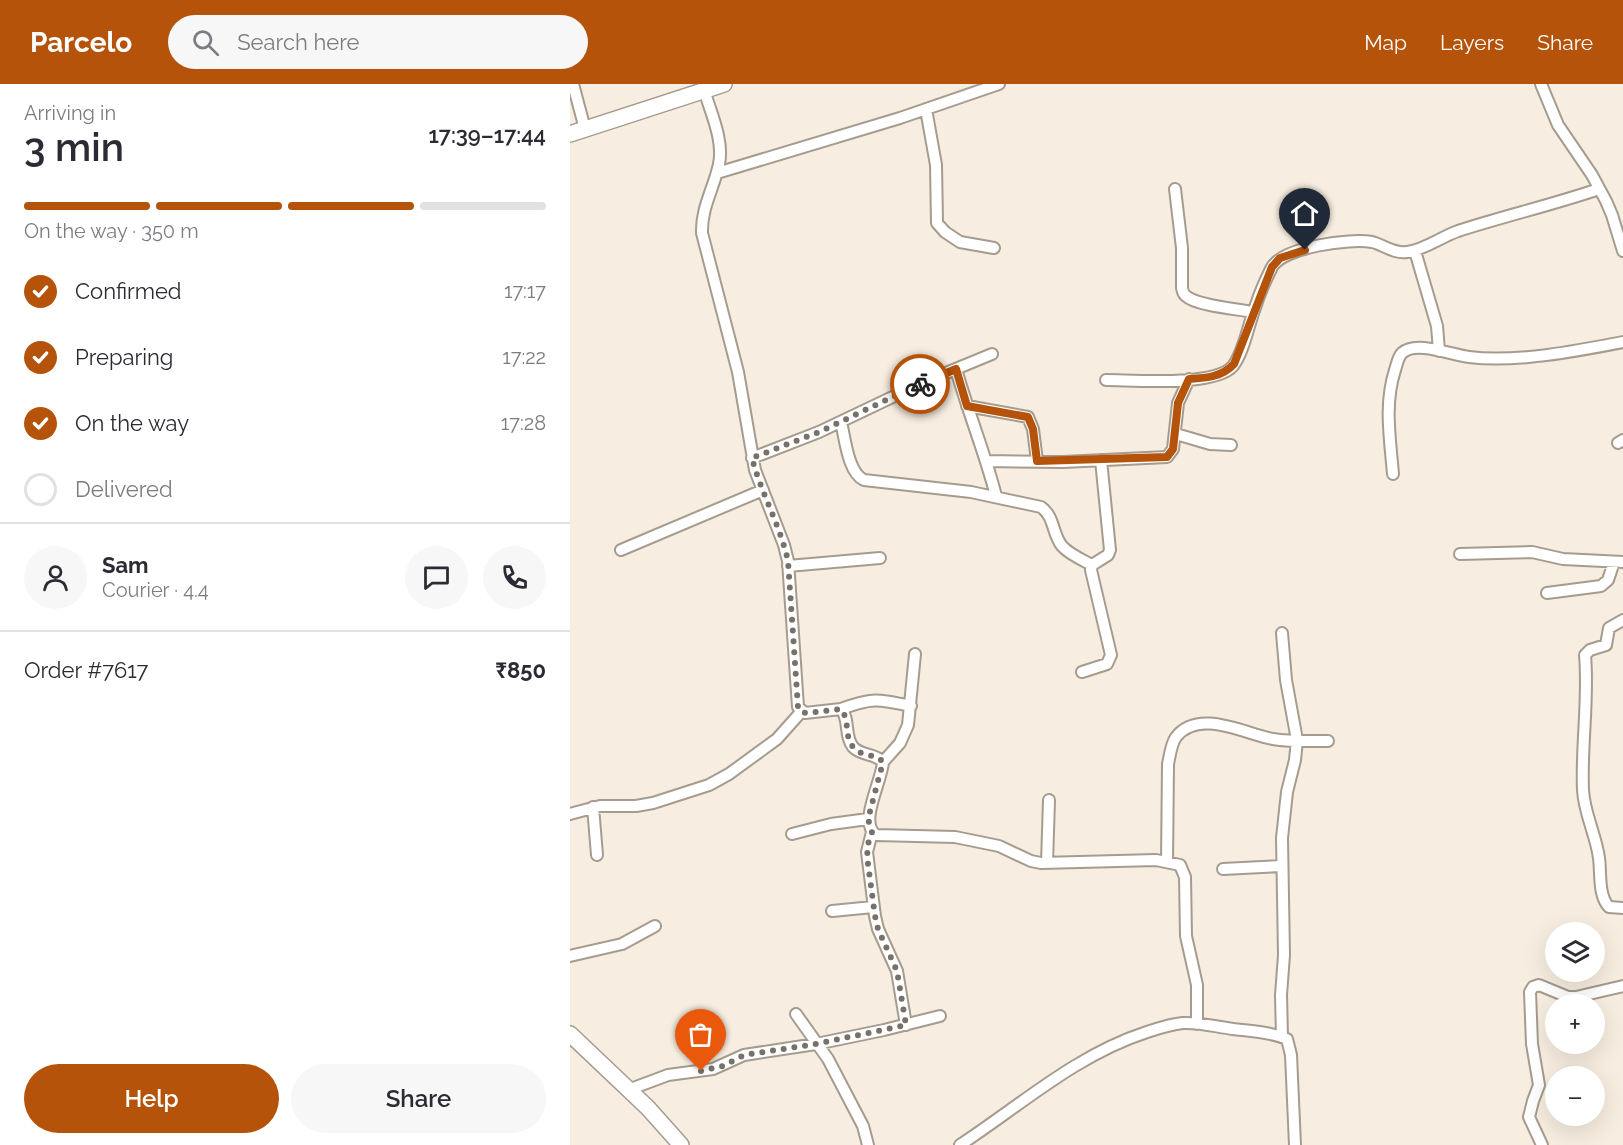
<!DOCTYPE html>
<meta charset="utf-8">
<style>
:root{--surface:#fff;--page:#f7f7f7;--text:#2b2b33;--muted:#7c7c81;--line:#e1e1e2;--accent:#b45309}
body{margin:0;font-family:Raleway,sans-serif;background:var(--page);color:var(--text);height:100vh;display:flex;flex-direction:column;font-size:22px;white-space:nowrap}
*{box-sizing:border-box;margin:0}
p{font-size:20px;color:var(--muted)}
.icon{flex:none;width:33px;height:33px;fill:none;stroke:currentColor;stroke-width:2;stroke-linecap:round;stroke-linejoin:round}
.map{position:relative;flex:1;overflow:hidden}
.drawer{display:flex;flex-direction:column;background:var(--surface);width:570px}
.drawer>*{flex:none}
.fabs{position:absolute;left:975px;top:838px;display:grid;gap:12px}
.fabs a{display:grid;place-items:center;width:60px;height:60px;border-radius:50%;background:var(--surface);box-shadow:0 6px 24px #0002;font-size:30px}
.pin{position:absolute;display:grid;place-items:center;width:51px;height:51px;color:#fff;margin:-62px -26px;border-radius:50% 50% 50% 0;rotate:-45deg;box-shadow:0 0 6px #0007}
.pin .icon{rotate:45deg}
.courier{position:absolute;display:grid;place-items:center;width:60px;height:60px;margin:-30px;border:4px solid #b45309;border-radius:50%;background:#fff;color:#222;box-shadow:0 2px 8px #0007}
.head em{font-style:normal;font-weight:600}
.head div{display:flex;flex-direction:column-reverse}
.head{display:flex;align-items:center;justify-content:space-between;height:102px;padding:0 24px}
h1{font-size:39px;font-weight:600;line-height:45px}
.bar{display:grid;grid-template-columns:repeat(4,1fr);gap:9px 6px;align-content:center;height:72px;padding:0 24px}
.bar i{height:8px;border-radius:4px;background:var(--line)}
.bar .active{background:var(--accent)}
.bar p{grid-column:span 4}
.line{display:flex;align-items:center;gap:15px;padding:0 24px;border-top:2px solid var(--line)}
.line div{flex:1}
.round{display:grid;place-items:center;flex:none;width:63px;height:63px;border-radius:32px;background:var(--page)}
ol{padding:0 24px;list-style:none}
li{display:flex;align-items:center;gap:18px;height:66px}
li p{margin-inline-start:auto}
li .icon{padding:6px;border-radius:50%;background:var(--accent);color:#fff;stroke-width:4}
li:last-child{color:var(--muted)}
li i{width:33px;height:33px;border:3px solid var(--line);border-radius:50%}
.button{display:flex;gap:12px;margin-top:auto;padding:12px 24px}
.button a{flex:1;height:69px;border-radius:36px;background:var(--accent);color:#fff;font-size:24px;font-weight:600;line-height:69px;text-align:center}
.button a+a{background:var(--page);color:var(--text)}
header{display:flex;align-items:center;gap:36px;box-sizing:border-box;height:84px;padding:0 30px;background:var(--accent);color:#fff}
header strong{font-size:28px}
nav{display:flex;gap:33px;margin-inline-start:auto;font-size:21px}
.search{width:420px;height:54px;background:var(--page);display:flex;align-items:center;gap:15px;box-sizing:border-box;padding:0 21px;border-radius:33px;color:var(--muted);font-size:22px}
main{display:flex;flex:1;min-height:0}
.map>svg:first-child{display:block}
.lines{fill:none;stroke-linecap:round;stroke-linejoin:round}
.street-casing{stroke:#a59c8f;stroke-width:14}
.secondary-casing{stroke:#a59c8f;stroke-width:18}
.street{stroke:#fff;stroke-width:10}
.secondary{stroke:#fff;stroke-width:15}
.done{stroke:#777169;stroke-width:6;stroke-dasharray:0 10.8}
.route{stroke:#b45309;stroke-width:8}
</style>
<header>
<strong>Parcelo</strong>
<div class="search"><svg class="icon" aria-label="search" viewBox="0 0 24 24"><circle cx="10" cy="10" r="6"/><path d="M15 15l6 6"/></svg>Search here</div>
<nav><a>Map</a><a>Layers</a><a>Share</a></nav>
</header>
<main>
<section class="drawer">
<div class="head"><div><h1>3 min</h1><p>Arriving in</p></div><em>17:39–17:44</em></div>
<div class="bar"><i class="active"></i><i class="active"></i><i class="active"></i><i></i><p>On the way · 350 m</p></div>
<ol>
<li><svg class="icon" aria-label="check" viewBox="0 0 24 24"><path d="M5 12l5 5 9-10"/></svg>Confirmed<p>17:17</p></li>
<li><svg class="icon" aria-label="check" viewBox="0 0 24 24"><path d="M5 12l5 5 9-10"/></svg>Preparing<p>17:22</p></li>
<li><svg class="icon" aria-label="check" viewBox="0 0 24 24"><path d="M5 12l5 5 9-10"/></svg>On the way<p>17:28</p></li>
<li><i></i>Delivered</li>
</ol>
<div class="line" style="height:108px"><a class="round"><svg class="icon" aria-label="person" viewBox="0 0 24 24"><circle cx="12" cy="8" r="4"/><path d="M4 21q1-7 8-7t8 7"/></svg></a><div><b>Sam</b><p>Courier · 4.4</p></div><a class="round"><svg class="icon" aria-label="chat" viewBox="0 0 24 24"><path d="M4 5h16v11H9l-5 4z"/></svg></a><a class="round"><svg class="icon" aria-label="phone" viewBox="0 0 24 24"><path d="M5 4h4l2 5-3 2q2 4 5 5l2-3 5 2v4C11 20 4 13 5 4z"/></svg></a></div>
<div class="line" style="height:78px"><div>Order #7617</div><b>₹850</b></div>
<div class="button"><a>Help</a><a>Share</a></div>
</section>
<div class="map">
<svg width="1053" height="1061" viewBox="0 0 1053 1061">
<rect width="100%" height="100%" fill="#f7ede0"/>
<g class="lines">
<!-- street casing -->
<g class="street-casing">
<path id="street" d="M 3,0 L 15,45
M 971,0 L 988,41 L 1022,91 L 1036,117 L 1042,131 L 1053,167
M 134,6 C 141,29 154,57 149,80 C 144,104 131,124 132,149 L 168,288 L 185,386 L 214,461 L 218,477 L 228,623 L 235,629 L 271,625 C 280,635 274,652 283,663 C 291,672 305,669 313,678 C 312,697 288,739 306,751 L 385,753 L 429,762 L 461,777 L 471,779 L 586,776 L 610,781 L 615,793 L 616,852 L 627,901 L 627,940
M 356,25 L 366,81 L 367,139 L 375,148 L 390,158 L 424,164
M 147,89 L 330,34 L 429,0
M 605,105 L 612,164 L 612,204 C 613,208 613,210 616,212 C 627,222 668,225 683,228
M 845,167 L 867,242 L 869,267
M 386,285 C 398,328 415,369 426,412
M 536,296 C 564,296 645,303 663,282 C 674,268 679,238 686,221 C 690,208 696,195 702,183 C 714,163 780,154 802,158 C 814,161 824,170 837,168 C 854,166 871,153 888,147 C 934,132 982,121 1029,105
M 397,322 L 458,333 L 463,345 L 467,377
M 271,338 C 275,354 278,389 294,396 L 401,408 L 471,423 C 485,433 482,450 492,462 C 500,471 513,476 522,481
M 606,350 L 640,360 L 661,361
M 1048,359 L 1053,356
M 182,374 L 249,348 L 354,298 L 422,270
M 417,377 L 493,378 L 597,373 L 603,365 L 608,319 L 619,295
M 823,390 C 820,354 814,320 825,286 C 827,280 828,273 832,269 C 846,256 882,271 899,273 C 945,279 1007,267 1053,258
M 51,466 L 193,406
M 890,470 L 962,468 L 993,475 L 1053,478
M 218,482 L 310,474
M 977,509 L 1031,502 L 1038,496 L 1044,478
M 1053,536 L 1039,544 L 1036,561 L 1020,566 L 1015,571 C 1019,616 1011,661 1013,706 C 1014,729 1026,751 1029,774 C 1031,788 1028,812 1039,823 L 1053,824
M 512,588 L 537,580 L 541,571 L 521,486 L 522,481 L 538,471 L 540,466 L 531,376
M 271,625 C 302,613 309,615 341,622
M 313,678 L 330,659 L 338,641 L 345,570
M 23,723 L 27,771
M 0,730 L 30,722 L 66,722 L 83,719 L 139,701 L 159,690 L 207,655 L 231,628
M 302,748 L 297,768 L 305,832 L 308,845 L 327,887 L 336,941
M 222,750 L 261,740 L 298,735
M 597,778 L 598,680 C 600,671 601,660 606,653 C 629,624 675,650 703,655 C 721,658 740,657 758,657
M 477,779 L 479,716
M 653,785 L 712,782
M 262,827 L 303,823
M 0,872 L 52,860 L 85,842
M 226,930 L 258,975 L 293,1042 L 298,1061
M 712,953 L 711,911 L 714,871 L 712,754 L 717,708 L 725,676 L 727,656 L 716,596 L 712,549
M 58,1006 L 98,991 L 143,985 L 174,971 L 246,960 L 314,946 L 370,932
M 390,1061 C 451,1021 506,971 577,948 C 589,944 601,940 613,939 C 629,938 647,943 663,945 C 680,947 701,948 717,955 L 721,971 L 725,1061
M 972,1061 L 959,1033 L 963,1017 L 969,1001 L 962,960 L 960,908 L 963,903 L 969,901 L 998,913 L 1006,913 L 1053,902"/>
</g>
<!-- secondary casing -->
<g class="secondary-casing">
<path id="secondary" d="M 0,50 L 154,0
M 0,950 L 78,1024 L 111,1061"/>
</g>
<!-- street -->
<use href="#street" class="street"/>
<!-- secondary -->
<use href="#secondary" class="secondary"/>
</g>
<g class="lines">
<!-- done -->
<path class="done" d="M 131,987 L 153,982 L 174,971 L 246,960 L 336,941 L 327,887 L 308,845 L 305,832 L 298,780 L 297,763 L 302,748 L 298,735 L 313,678 C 305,669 291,673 283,663 C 274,652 280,636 271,625 L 236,629 L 231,628 L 228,623 L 218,477 C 210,441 191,409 182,374 L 249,348 L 350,300"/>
<!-- route -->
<path class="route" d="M 350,300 L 386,285 L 397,322 L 458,333 L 463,345 L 467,377 L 597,373 L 603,365 L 608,319 L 619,295 C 636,294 652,293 664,280 L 702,183 L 710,174 L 735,166"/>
</g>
</svg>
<div class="fabs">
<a><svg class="icon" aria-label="layers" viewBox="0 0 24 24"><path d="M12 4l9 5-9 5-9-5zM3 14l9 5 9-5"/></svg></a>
<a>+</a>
<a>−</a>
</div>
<div class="pin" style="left:131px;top:987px;background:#ea580c"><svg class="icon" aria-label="bag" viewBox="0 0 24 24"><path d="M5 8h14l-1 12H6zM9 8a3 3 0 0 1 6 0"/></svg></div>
<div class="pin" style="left:735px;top:166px;background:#1f2937"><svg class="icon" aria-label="home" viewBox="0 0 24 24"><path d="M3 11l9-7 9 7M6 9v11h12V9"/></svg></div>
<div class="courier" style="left:350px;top:300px"><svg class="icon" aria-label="bike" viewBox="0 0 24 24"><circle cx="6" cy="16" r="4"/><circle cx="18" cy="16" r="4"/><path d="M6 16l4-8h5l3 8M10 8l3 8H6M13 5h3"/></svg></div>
</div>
</main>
